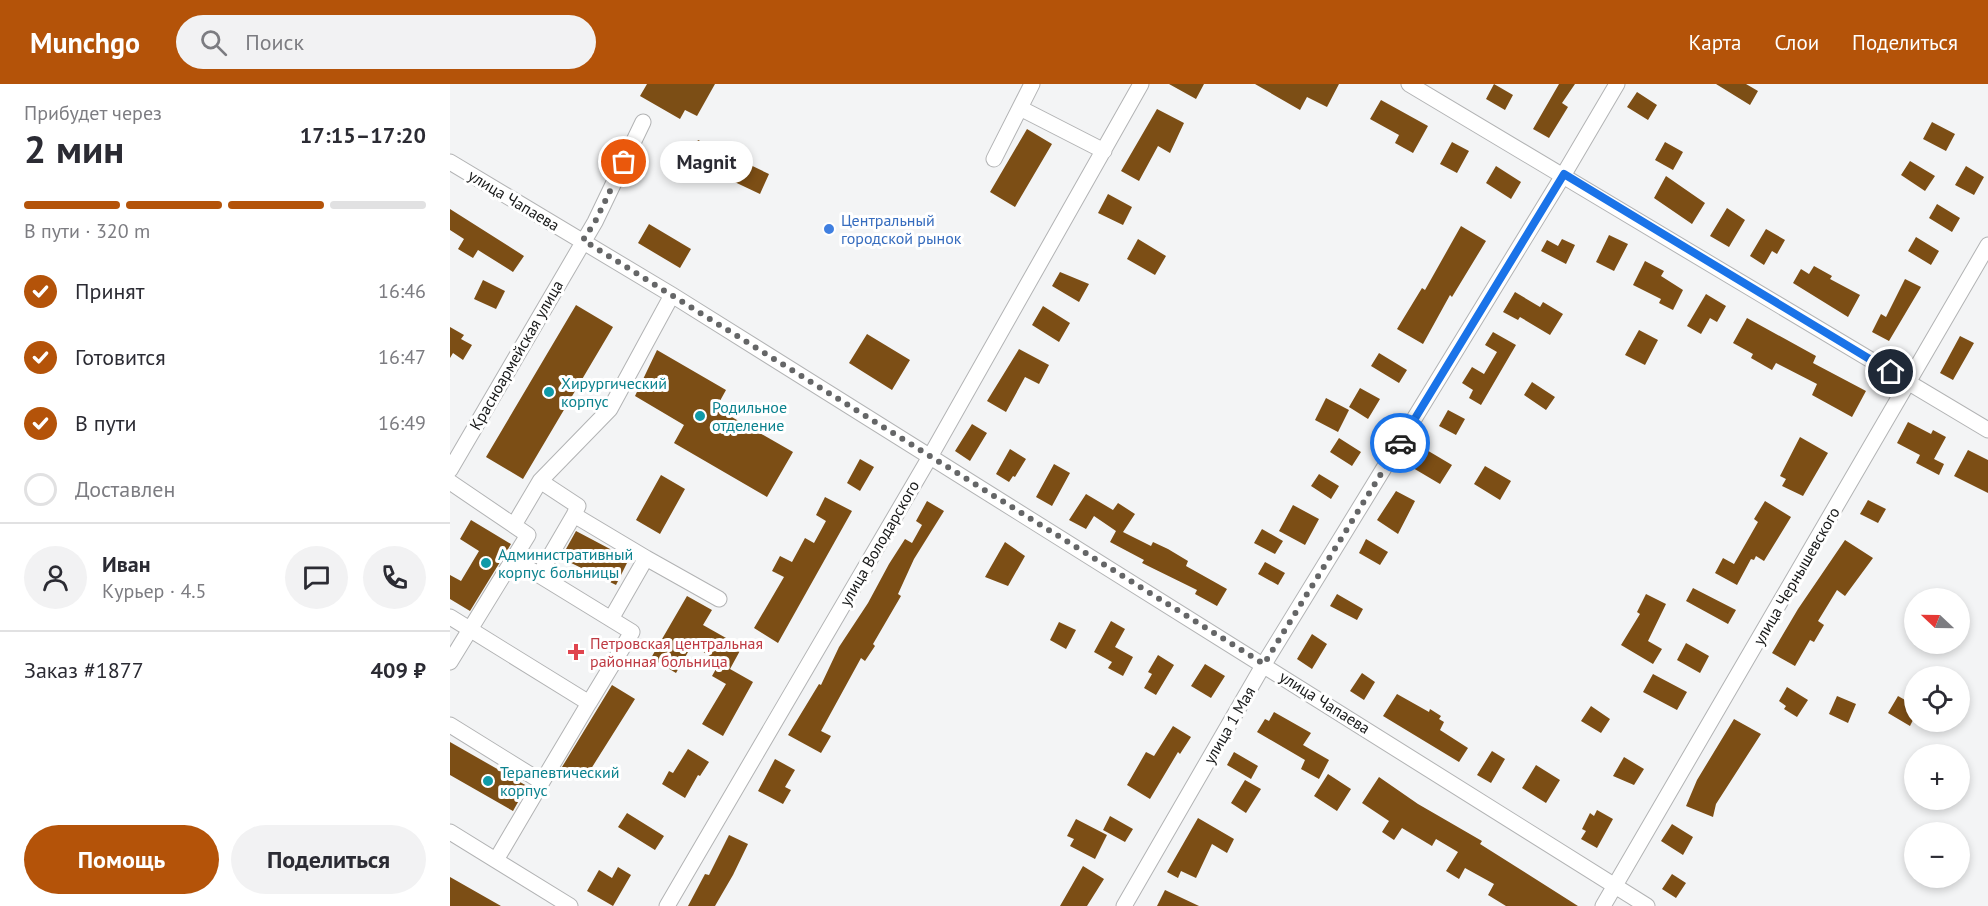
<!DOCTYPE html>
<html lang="ru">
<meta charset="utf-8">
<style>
:root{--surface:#fff;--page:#f2f2f3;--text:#2b2b33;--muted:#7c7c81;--line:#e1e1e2;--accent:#b45309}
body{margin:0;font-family:"PT Sans",sans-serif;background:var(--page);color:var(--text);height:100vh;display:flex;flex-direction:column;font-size:22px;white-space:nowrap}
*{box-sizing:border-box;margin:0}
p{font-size:20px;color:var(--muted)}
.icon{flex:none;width:33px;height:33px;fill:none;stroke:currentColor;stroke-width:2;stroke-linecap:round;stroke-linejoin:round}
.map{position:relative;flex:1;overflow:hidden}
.drawer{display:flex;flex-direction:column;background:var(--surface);width:450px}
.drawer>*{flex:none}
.needle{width:39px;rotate:292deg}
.fabs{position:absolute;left:1454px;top:504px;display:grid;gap:12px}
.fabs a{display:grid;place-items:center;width:66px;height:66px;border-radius:50%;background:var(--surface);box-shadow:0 3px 9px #0003;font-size:30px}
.pin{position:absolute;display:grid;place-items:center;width:51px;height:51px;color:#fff;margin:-26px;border:3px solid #fff;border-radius:50%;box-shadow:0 2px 6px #0007}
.courier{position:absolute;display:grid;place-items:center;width:60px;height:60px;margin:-30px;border:4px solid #1a73e8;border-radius:50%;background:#fff;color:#222;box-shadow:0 2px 8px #0007}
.bubble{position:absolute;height:42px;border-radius:21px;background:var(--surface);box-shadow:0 3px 9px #0003;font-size:20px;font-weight:700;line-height:42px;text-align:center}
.summary em{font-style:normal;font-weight:700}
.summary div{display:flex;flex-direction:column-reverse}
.summary{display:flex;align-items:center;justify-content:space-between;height:102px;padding:0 24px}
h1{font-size:39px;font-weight:700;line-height:45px}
.bar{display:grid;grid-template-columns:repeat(4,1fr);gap:9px 6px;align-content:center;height:72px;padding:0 24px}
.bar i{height:8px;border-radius:4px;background:var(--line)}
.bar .on{background:var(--accent)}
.bar p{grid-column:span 4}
.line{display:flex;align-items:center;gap:15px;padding:0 24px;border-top:2px solid var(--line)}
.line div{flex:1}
.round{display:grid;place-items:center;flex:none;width:63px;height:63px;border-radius:32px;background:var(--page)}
ol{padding:0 24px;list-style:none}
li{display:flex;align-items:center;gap:18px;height:66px}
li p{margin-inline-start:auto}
li .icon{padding:6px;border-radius:50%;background:var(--accent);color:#fff;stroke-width:4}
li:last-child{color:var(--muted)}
li i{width:33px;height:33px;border:3px solid var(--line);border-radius:50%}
.action{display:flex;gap:12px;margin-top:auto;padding:12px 24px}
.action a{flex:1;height:69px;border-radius:36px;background:var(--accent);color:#fff;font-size:24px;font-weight:700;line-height:69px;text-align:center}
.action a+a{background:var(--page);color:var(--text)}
header{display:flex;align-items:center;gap:36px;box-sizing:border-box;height:84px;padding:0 30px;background:var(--accent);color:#fff}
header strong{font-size:28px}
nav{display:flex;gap:33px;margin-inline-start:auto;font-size:21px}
.search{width:420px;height:54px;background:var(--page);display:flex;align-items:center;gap:15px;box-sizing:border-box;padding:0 21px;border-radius:33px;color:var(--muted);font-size:22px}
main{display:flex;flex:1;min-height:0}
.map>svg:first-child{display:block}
.building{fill:#7c4e15}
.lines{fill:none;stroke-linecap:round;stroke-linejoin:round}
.minor-casing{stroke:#b2b3b4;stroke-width:17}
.minor{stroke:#fff;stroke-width:15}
.done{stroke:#656667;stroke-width:6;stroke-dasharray:0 10.8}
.route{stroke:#1a73e8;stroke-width:8}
.shop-dot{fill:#3f7fe0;stroke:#fff;stroke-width:2}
.culture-dot{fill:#0f9aa8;stroke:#fff;stroke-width:2}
.health-dot{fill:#e0444e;stroke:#fff;stroke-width:2}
.labels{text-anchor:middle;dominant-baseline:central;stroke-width:6;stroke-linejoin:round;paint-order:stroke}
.street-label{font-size:16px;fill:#191a1a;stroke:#fff}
.shop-label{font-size:16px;fill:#366cbe;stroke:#fff;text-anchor:start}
.culture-label{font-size:16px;fill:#0d838f;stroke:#fff;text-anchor:start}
.health-label{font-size:16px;fill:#be3a42;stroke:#fff;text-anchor:start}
</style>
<header>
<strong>Munchgo</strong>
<div class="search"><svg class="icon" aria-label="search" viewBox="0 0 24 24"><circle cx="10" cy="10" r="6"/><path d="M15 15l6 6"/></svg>Поиск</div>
<nav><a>Карта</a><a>Слои</a><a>Поделиться</a></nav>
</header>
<main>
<section class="drawer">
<div class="summary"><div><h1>2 мин</h1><p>Прибудет через</p></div><em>17:15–17:20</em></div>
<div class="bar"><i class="on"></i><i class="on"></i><i class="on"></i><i></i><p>В пути · 320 m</p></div>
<ol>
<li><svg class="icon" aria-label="check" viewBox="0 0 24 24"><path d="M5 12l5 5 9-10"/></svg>Принят<p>16:46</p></li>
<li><svg class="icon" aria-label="check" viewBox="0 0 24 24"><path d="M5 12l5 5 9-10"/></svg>Готовится<p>16:47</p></li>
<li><svg class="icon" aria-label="check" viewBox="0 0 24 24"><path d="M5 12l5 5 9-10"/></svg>В пути<p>16:49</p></li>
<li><i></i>Доставлен</li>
</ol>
<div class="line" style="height:108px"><a class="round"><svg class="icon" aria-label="person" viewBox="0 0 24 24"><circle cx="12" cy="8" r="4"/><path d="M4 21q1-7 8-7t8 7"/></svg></a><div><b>Иван</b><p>Курьер · 4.5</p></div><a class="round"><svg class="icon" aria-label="chat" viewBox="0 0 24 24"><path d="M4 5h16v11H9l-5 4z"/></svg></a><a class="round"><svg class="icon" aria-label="phone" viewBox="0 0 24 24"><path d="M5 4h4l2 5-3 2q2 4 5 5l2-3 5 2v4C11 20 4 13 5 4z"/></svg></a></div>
<div class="line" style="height:78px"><div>Заказ #1877</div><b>409 ₽</b></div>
<div class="action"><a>Помощь</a><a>Поделиться</a></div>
</section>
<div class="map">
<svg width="1538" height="822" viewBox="0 0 1538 822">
<rect width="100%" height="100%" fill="#f3f4f5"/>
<!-- building -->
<path class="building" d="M 197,0 L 265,0 L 247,32 L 235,26 L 230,35 L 190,12 Z
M 719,0 L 754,0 L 746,15 Z
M 805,0 L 889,0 L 877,23 L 857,13 L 850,26 Z
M 1044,0 L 1063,11 L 1055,26 L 1036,15 Z
M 1109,0 L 1125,0 L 1112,19 L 1118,23 L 1099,54 L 1083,45 Z
M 1266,0 L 1296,0 L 1308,7 L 1300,21 Z
M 1187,8 L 1207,21 L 1198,36 L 1177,23 Z
M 931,16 L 978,42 L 963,69 L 945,59 L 949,51 L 920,35 Z
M 707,25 L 734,39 L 720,69 L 708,62 L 689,97 L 671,87 Z
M 1482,38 L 1505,50 L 1496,67 L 1473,55 Z
M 577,45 L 602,60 L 565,123 L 540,108 Z
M 248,56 L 319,90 L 310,110 L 238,76 Z
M 1002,58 L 1019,67 L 1007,89 L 990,80 Z
M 1215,58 L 1233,68 L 1223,86 L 1205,76 Z
M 1460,77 L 1485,92 L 1475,107 L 1451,91 Z
M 1046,82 L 1071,98 L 1061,115 L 1036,99 Z
M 1516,82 L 1534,93 L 1524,111 L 1505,101 Z
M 1216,92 L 1255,119 L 1242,140 L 1204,114 Z
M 658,110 L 682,123 L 673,141 L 648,129 Z
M 1487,120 L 1510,134 L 1502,148 L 1479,134 Z
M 1277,124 L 1295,136 L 1279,163 L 1260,152 Z
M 0,125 L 74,172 L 63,188 L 28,166 L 23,174 L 8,165 L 14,155 L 0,146 Z
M 199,140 L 241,165 L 230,184 L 188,159 Z
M 1011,142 L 1036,157 L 1002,213 L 1000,211 L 973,260 L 947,245 L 972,204 L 975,206 Z
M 1316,145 L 1335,156 L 1327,170 L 1322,167 L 1314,181 L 1300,172 Z
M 1159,151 L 1178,160 L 1164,187 L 1146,178 Z
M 1466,153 L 1489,167 L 1481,181 L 1458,167 Z
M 688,155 L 716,172 L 705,191 L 677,175 Z
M 1112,155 L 1125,161 L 1116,180 L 1091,167 L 1097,156 L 1108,162 Z
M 1195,177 L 1214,187 L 1211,192 L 1233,206 L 1223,226 L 1209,219 L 1211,215 L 1183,201 Z
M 1364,182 L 1382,192 L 1380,195 L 1410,211 L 1398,233 L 1343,199 L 1351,185 L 1359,190 Z
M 610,188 L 639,200 L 629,218 L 602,202 Z
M 1455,195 L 1471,203 L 1439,257 L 1422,248 L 1431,230 L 1436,233 Z
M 33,196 L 55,207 L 46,225 L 24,215 Z
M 1065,208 L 1090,223 L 1093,218 L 1113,230 L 1100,251 L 1070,233 L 1068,236 L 1053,228 Z
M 1256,210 L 1276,222 L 1267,238 L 1260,234 L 1251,250 L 1237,242 Z
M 126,221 L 163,243 L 73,395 L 36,373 Z
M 593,222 L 620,239 L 609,258 L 582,241 Z
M 1297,234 L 1366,272 L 1363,279 L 1416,307 L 1402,333 L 1362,311 L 1367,300 L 1326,279 L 1322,286 L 1301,274 L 1303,270 L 1283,259 Z
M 0,243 L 14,251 L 11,255 L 22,261 L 13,276 L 3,269 L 0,274 Z
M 1189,246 L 1208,256 L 1195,281 L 1175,271 Z
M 1043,248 L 1066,261 L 1031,321 L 1019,314 L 1023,306 L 1012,299 L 1022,283 L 1034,290 L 1047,268 L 1035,261 Z
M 417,250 L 460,276 L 442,306 L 399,279 Z
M 1510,252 L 1524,259 L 1503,296 L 1490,289 Z
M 569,265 L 599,281 L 589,300 L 575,293 L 556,328 L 537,317 Z
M 207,266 L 276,306 L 266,324 L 343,368 L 317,413 L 224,359 L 234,341 L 185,312 Z
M 929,269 L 957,286 L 949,299 L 921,282 Z
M 1082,298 L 1105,313 L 1096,326 L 1074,311 Z
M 910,304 L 930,315 L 918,335 L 899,323 Z
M 876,314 L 899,326 L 888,348 L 865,336 Z
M 998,326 L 1015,335 L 1006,351 L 989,342 Z
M 1458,338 L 1481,350 L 1483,346 L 1496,353 L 1484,375 L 1494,380 L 1489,391 L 1466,379 L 1470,371 L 1447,359 Z
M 522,340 L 537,349 L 520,377 L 505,367 Z
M 1350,353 L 1378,369 L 1353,412 L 1332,402 L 1336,395 L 1330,392 Z
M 889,354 L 911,368 L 902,382 L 880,368 Z
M 560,365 L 576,375 L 565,393 L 563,392 L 559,398 L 546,390 Z
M 975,365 L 1002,381 L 990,400 L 963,384 Z
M 1518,366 L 1538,376 L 1538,409 L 1504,392 Z
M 410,375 L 424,383 L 410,407 L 397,399 Z
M 604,380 L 620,389 L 602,422 L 586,413 Z
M 1035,382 L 1061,397 L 1050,416 L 1024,400 Z
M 869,390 L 889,402 L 881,415 L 861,402 Z
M 211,391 L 235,405 L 210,450 L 186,436 Z
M 946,407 L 965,417 L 948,450 L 927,436 Z
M 636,410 L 663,426 L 668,419 L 685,430 L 673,448 L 701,462 L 703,458 L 718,465 L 738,477 L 736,482 L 777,505 L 767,522 L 745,510 L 747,506 L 692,479 L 694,476 L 660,458 L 666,447 L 644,432 L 636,445 L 619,436 Z
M 375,413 L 402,427 L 328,559 L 304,544 L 334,493 L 322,487 L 330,472 L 342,478 L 355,454 L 364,459 L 376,437 L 366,431 Z
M 1418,416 L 1436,425 L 1428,439 L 1410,430 Z
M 477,417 L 494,427 L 464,475 L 448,510 L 451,512 L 423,560 L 425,562 L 415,577 L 411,574 L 371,647 L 381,652 L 371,669 L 338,651 L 369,600 L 371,601 L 389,563 L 418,519 L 439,480 L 455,455 L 462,459 L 472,441 L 466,437 Z
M 1315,417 L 1341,433 L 1314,477 L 1306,472 L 1304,476 L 1301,475 L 1287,501 L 1265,489 L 1273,474 L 1284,480 L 1308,438 L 1304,435 Z
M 843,421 L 869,435 L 855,461 L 829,447 Z
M 21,436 L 61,460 L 20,527 L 0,515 L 0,491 L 11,497 L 29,467 L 10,455 Z
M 812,445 L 833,457 L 825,470 L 804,459 Z
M 126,447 L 179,475 L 166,501 L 111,474 Z
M 916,455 L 938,468 L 930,481 L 909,469 Z
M 1395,456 L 1423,474 L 1395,512 L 1387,506 L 1368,537 L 1374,541 L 1364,558 L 1360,556 L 1345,582 L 1322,569 L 1348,525 Z
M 555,458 L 575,472 L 558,502 L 535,493 Z
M 815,478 L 835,489 L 828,501 L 808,490 Z
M 1243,504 L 1286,526 L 1278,540 L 1236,517 Z
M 887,510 L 913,525 L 907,536 L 880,522 Z
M 1196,510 L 1216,520 L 1198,557 L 1212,565 L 1203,580 L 1171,561 L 1190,530 L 1187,528 Z
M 237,512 L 262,526 L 253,541 L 292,563 L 280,585 L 303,598 L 273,652 L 252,640 L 276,600 L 262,592 L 270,578 L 242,561 L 226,589 L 201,574 Z
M 661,537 L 675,545 L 665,563 L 683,573 L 673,592 L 658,584 L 662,578 L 644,568 Z
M 609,538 L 626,546 L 616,565 L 600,556 Z
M 862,550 L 877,560 L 862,585 L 847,575 Z
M 1236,559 L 1259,572 L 1250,589 L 1227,576 Z
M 708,571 L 724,581 L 706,611 L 694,604 L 702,590 L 698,588 Z
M 755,580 L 775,592 L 761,614 L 741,602 Z
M 912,589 L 925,598 L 914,616 L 900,607 Z
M 1203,590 L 1237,608 L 1227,626 L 1193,608 Z
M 162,601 L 185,615 L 134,696 L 112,683 Z
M 1337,603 L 1358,616 L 1347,633 L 1334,625 L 1336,622 L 1329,617 Z
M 947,610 L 979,628 L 980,625 L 991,632 L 989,635 L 994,638 L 990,646 L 1018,664 L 1009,678 L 933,632 Z
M 1387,612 L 1406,620 L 1398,639 L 1379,630 Z
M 1448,612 L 1464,621 L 1464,634 L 1460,642 L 1438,629 Z
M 1141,622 L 1160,635 L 1151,649 L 1131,637 Z
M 824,628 L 861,649 L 853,661 L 879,676 L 869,695 L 851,685 L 855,676 L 807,648 L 815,635 L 819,637 Z
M 1284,635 L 1311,650 L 1266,720 L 1263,733 L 1236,722 L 1247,696 Z
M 723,642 L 741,653 L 730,670 L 728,668 L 700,715 L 677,701 L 696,668 L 704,672 Z
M 0,658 L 77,702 L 63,727 L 0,691 Z
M 238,665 L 259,678 L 250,692 L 248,691 L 235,714 L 212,700 L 219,687 L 223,689 Z
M 1042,667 L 1055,675 L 1041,699 L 1027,691 Z
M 784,668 L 808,682 L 801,695 L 777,681 Z
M 1174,673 L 1194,685 L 1184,701 L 1163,692 Z
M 325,675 L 345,686 L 335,703 L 341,706 L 333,720 L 308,707 Z
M 1086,681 L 1110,696 L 1096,719 L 1072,704 Z
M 878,690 L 901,705 L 887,727 L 864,712 Z
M 929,693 L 968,720 L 1032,757 L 1030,760 L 1128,822 L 1056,822 L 1038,811 L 1044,800 L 1015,784 L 1009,795 L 996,787 L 1008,768 L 986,755 L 982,762 L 952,744 L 944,756 L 932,748 L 939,737 L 912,719 Z
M 795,696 L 811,705 L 796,729 L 781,719 Z
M 1147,726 L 1163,735 L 1147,764 L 1131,755 L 1136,747 L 1132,745 L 1140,729 L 1144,732 Z
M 177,729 L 214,752 L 205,766 L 168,743 Z
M 660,732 L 683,745 L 675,758 L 653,746 Z
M 748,734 L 784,755 L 777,769 L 762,760 L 746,794 L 731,787 L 728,794 L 717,788 Z
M 626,735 L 657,751 L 645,775 L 620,762 L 624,755 L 617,752 Z
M 1222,740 L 1243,753 L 1233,771 L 1211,757 Z
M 279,751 L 298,760 L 283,791 L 265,822 L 238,822 L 255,790 L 259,791 Z
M 633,782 L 654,795 L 637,822 L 610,822 Z
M 168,783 L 181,791 L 163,822 L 137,807 L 149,786 L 162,794 Z
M 1222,790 L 1236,799 L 1226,814 L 1212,805 Z
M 0,793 L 51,822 L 0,822 Z
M 715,806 L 749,822 L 707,822 Z"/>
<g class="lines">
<!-- minor casing -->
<g class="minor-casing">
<path id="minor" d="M 959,0 L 1538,346
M 570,24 L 654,67
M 544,75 L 582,0
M 0,78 L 222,211 L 1197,822
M 0,386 L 145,138 L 193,38
M 90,397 L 128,422 L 124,431 L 196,474 L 161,535
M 0,398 L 78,451 L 0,578
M 64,441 L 90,397 L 160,325 L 222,211
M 196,474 L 269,515
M 89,491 L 124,431
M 0,533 L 139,619 L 182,548 L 63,475
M 0,641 L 92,698 L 46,776
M 92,698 L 139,619
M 0,748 L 120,822
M 217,822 L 481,371 L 691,0
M 674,822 L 814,580 L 1114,90 L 1167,0
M 1153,822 L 1538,161"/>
</g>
<!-- minor -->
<use href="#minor" class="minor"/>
</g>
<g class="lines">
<!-- done -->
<path class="done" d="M 174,78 L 145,138 L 133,156 L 814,580 L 950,359"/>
<!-- route -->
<path class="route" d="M 950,359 L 1114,90 L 1441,288"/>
</g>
<!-- markers -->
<circle class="shop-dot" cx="379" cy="145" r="6"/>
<g class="culture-dot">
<circle cx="99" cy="308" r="6"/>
<circle cx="250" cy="332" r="6"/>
<circle cx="36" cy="479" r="6"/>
<circle cx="38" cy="697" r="6"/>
</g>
<path class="health-dot" d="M123 559h6v6h6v6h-6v6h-6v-6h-6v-6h6z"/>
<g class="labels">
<!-- street labels -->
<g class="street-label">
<text transform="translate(64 116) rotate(31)">улица Чапаева</text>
<text transform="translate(66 271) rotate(-60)">Красноармейская улица</text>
<text transform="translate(429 459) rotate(-60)">улица Володарского</text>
<text transform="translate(1346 492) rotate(-60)">улица Чернышевского</text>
<text transform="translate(875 618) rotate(32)">улица Чапаева</text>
<text transform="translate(779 641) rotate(-60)">улица 1 Мая</text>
</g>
<!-- shop labels -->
<g class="shop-label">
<text x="391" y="136">Центральный<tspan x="391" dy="18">городской рынок</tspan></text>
</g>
<!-- culture labels -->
<g class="culture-label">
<text x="111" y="299">Хирургический<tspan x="111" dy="18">корпус</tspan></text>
<text x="262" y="323">Родильное<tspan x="262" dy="18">отделение</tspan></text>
<text x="48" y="470">Административный<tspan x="48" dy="18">корпус больницы</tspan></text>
<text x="50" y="688">Терапевтический<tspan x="50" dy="18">корпус</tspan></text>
</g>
<!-- health labels -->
<g class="health-label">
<text x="140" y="559">Петровская центральная<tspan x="140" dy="18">районная больница</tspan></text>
</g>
</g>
</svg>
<div class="fabs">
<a><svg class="needle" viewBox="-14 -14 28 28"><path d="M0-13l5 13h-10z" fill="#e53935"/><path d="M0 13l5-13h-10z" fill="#7c7c81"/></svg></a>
<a><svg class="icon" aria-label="locate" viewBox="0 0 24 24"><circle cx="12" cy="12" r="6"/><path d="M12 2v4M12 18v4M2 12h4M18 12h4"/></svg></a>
<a>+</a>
<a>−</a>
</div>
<div class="pin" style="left:174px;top:78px;background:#ea580c"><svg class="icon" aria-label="bag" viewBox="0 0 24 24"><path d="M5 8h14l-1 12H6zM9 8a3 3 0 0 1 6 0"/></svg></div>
<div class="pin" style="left:1441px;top:288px;background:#1f2937"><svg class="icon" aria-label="home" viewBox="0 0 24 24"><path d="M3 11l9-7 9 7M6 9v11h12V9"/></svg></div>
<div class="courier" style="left:950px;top:359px"><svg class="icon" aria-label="car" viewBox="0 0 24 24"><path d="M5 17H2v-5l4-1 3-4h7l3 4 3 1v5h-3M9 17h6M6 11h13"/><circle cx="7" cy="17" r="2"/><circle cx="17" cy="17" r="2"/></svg></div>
<div class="bubble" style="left:210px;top:57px;width:93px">Magnit</div>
</div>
</main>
